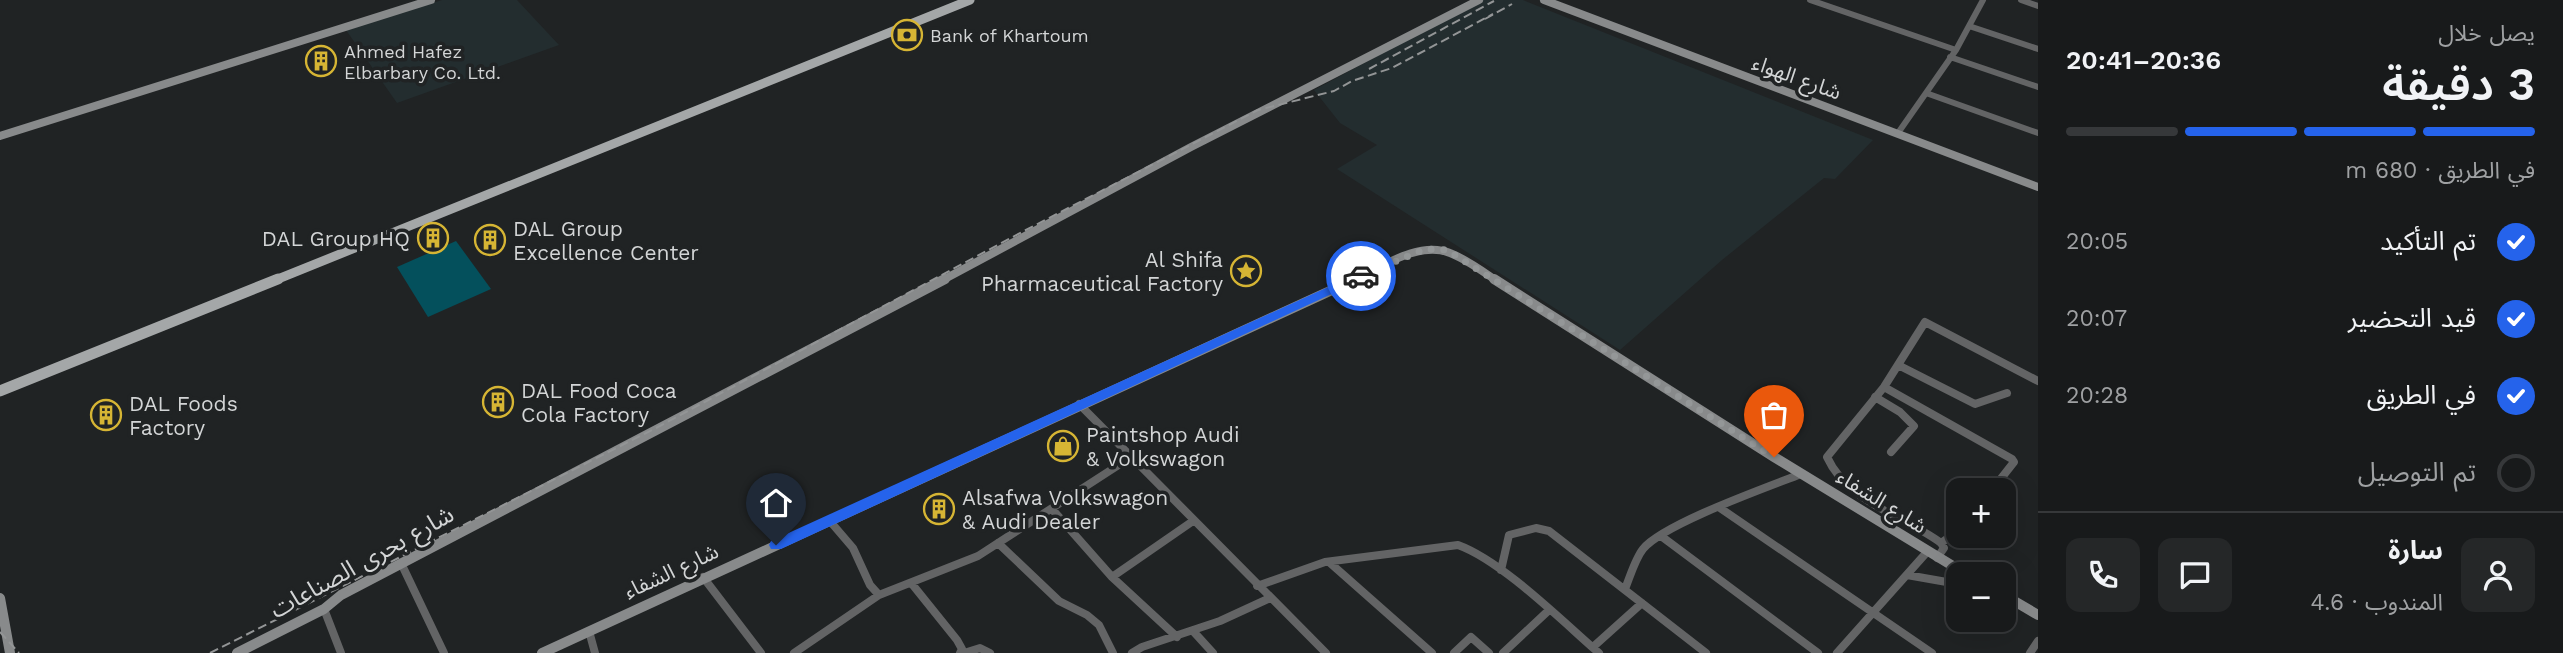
<!DOCTYPE html>
<html lang="ar">
<meta charset="utf-8">
<style>
:root{--surface:#181a1b;--page:#252728;--text:#f1f3f6;--muted:#9fa1a3;--line:#36383a;--accent:#2563eb}
body{margin:0;font-family:"Work Sans","Noto Sans Arabic",sans-serif;background:var(--page);color:var(--text);direction:rtl;height:100vh;display:flex;flex-direction:column;font-size:26px;white-space:nowrap}
*{box-sizing:border-box;margin:0}
p{font-size:23px;color:var(--muted)}
.icon{flex:none;width:38px;height:38px;fill:none;stroke:currentColor;stroke-width:2;stroke-linecap:round;stroke-linejoin:round}
.map{position:relative;flex:1;overflow:hidden;direction:ltr}
.details{display:flex;flex-direction:column;background:var(--surface);width:525px}
.details>*{flex:none}
.buttons{position:absolute;left:1946px;top:478px;display:grid;gap:14px}
.buttons a{display:grid;place-items:center;width:70px;height:70px;border-radius:14px;background:var(--surface);box-shadow:0 7px 28px #0002,0 0 0 2px var(--line);font-size:35px}
.pin{position:absolute;display:grid;place-items:center;width:60px;height:60px;color:#fff;margin:-72px -30px;border-radius:50% 50% 50% 0;rotate:-45deg;box-shadow:0 0 7px #0007}
.pin .icon{rotate:45deg}
.courier{position:absolute;display:grid;place-items:center;width:70px;height:70px;margin:-35px;border:5px solid #2563eb;border-radius:50%;background:#fff;color:#222;box-shadow:0 2px 9px #0007}
.overview em{font-style:normal;font-weight:600}
.overview div{display:flex;flex-direction:column-reverse}
.overview{display:flex;align-items:center;justify-content:space-between;height:119px;padding:0 28px}
h1{font-size:46px;font-weight:600;line-height:52px}
.bar{display:grid;grid-template-columns:repeat(4,1fr);gap:10px 7px;align-content:center;height:84px;padding:0 28px}
.bar i{height:9px;border-radius:5px;background:var(--line)}
.bar .current{background:var(--accent)}
.bar p{grid-column:span 4}
.line{display:flex;align-items:center;gap:18px;padding:0 28px;border-top:2px solid var(--line)}
.line div{flex:1}
.round{display:grid;place-items:center;flex:none;width:74px;height:74px;border-radius:14px;background:var(--page)}
ol{padding:0 28px;list-style:none}
li{display:flex;align-items:center;gap:21px;height:77px}
li p{margin-inline-start:auto}
li .icon{padding:7px;border-radius:50%;background:var(--accent);color:#fff;stroke-width:4}
li:last-child{color:var(--muted)}
li i{width:38px;height:38px;border:4px solid var(--line);border-radius:50%}
main{display:flex;flex:1;min-height:0}
.map>svg:first-child{display:block}
.built{fill:#232d2f}
.green{fill:#04505c}
.lines{fill:none;stroke-linecap:round;stroke-linejoin:round}
.street-far1{stroke:#636465;stroke-width:6}
.street{stroke:#636465;stroke-width:8}
.secondary-far1{stroke:#888a8b;stroke-width:8}
.secondary{stroke:#888a8b;stroke-width:10}
.primary-far1{stroke:#a4a7a8;stroke-width:9}
.primary{stroke:#a4a7a8;stroke-width:11}
.rail{stroke:#939596;stroke-width:2;stroke-dasharray:9 4.5;stroke-linecap:butt}
.route{fill:#2563eb}
.done{stroke:#949798;stroke-width:7;stroke-dasharray:0 12.6}
.labels{text-anchor:middle;dominant-baseline:central;stroke-width:7;stroke-linejoin:round;paint-order:stroke}
.far-poi-label{font-size:18px;fill:#d3d5d6;stroke:#202324;text-anchor:start}
.street-label{font-size:21px;fill:#d3d5d6;stroke:#202324}
.poi-label{font-size:21px;fill:#d3d5d6;stroke:#202324;text-anchor:start}
.near-street-label{font-size:24px;fill:#d3d5d6;stroke:#202324}
</style>
<main>
<section class="details">
<div class="overview"><div><h1>3 دقيقة</h1><p>يصل خلال</p></div><em>20:36–20:41</em></div>
<div class="bar"><i class="current"></i><i class="current"></i><i class="current"></i><i></i><p>في الطريق · 680 m</p></div>
<ol>
<li><svg class="icon" aria-label="check" viewBox="0 0 24 24"><path d="M5 12l5 5 9-10"/></svg>تم التأكيد<p>20:05</p></li>
<li><svg class="icon" aria-label="check" viewBox="0 0 24 24"><path d="M5 12l5 5 9-10"/></svg>قيد التحضير<p>20:07</p></li>
<li><svg class="icon" aria-label="check" viewBox="0 0 24 24"><path d="M5 12l5 5 9-10"/></svg>في الطريق<p>20:28</p></li>
<li><i></i>تم التوصيل</li>
</ol>
<div class="line" style="height:126px"><a class="round"><svg class="icon" aria-label="person" viewBox="0 0 24 24"><circle cx="12" cy="8" r="4"/><path d="M4 21q1-7 8-7t8 7"/></svg></a><div><b>سارة</b><p>المندوب · 4.6</p></div><a class="round"><svg class="icon" aria-label="chat" viewBox="0 0 24 24"><path d="M4 5h16v11H9l-5 4z"/></svg></a><a class="round"><svg class="icon" aria-label="phone" viewBox="0 0 24 24"><path d="M5 4h4l2 5-3 2q2 4 5 5l2-3 5 2v4C11 20 4 13 5 4z"/></svg></a></div>
</section>
<div class="map">
<svg width="2038" height="653" viewBox="0 0 2038 653">
<rect width="100%" height="100%" fill="#202324"/>
<!-- built -->
<path class="built" d="M 442,0 L 517,0 L 559,45 L 397,103 L 346,30 Z
M 1482,0 L 1523,0 L 1873,140 L 1835,179 L 1824,178 L 1722,260 L 1620,350 L 1337,169 L 1377,145 L 1340,123 L 1314,90 Z"/>
<!-- green -->
<path class="green" d="M 456,241 L 491,289 L 428,317 L 397,267 Z"/>
<g class="lines">
<!-- street-far1 -->
<path class="street-far1" d="M 1810,0 L 1956,50
M 2021,0 L 2038,6
M 1969,26 L 2038,49
M 1950,57 L 2038,87
M 1926,93 L 2038,133
M 1898,133 L 1956,50 L 1983,0"/>
<!-- street -->
<path class="street" d="M 1898,365 L 1975,404 L 2007,393
M 1884,387 L 2012,459 L 2014,462 L 1992,490
M 1875,397 L 1900,412 L 1914,426 L 1891,452
M 1079,404 L 1326,653
M 1720,508 L 1932,653
M 1052,509 L 1112,577 L 1177,637
M 829,520 L 853,548 L 870,585 L 879,595 L 978,556 L 1131,457
M 1661,536 L 1818,653
M 998,543 L 1059,601 L 1087,615 L 1099,625 L 1113,653
M 1941,543 L 1958,531
M 1937,558 L 1944,548 L 1941,543 C 1903,515 1848,503 1827,457 L 1884,387 L 1925,322 L 2038,381
M 1329,562 L 1432,653
M 401,563 L 444,653
M 1501,570 L 1509,535 L 1536,528 L 1549,531 L 1706,653
M 1907,575 L 1958,584
M 703,577 L 761,653
M 1112,577 L 1193,521
M 912,584 L 957,640 L 962,649 L 960,653
M 1257,586 L 1325,562 L 1458,545 C 1502,561 1562,621 1599,653
M 1625,589 C 1630,577 1635,559 1643,549 C 1663,524 1768,487 1801,474
M 324,609 L 341,653
M 589,631 L 595,653
M 1193,631 L 1213,653
M 1593,647 L 1642,603
M 794,653 L 879,595
M 964,653 L 980,648 L 990,653
M 1132,653 L 1142,647 L 1220,621 L 1270,598
M 1454,653 L 1471,637 L 1489,653
M 1503,653 L 1548,611
M 1837,653 L 1927,552
M 2030,653 L 2038,641"/>
<!-- secondary-far1 -->
<path class="secondary-far1" d="M 1544,0 L 2038,187
M 0,136 L 431,0
M 941,281 L 1191,147 L 1479,0
M 1352,281 C 1380,268 1419,240 1450,253 C 1466,259 1482,271 1497,281"/>
<!-- secondary -->
<path class="secondary" d="M 1494,279 L 1774,457 L 1966,574
M 2004,595 L 2038,615
M 0,598 L 10,653
M 237,653 L 324,609 L 341,595 L 945,279
M 542,653 L 1356,279"/>
<!-- primary-far1 -->
<path class="primary-far1" d="M 273,281 L 970,0"/>
<!-- primary -->
<path class="primary" d="M 0,391 L 278,279"/>
<!-- rail -->
<path class="rail" d="M 1485,19 L 1512,4
M 1369,69 L 1494,1
M 0,632 L 19,653
M 210,653 L 656,428 L 1022,232 L 1258,110 L 1334,91 L 1352,81 L 1392,68 L 1493,14"/>
</g>
<!-- route -->
<path class="route" d="M 1361,272 L 1366,276 L 1364,279 L 781,549 L 771,549 L 769,545 L 771,541 Z"/>
<g class="lines">
<!-- done -->
<path class="done" d="M 1361,276 L 1425,249 L 1447,250 L 1774,457"/>
</g>
<!-- icons -->
<defs>
<g id="bank-ring" transform="scale(1.575)"><circle r="9.5" fill="#202324" stroke="#d6b534" stroke-width="1.5"/><path d="M-6-4H6V4H-6ZM0-2.3a2.3 2.3 0 1 0 0 4.6a2.3 2.3 0 1 0 0-4.6Z" fill="#d6b534"/></g>
<g id="building-ring" transform="scale(1.575)"><circle r="9.5" fill="#202324" stroke="#d6b534" stroke-width="1.5"/><path d="M-4-6H4V6H1V3H-1V6H-4ZM-2.5-4.3h1.7v1.8h-1.7ZM.8-4.3h1.7v1.8H.8ZM-2.5-1h1.7V.8h-1.7ZM.8-1h1.7V.8H.8Z" fill="#d6b534"/></g>
<g id="sight-ring" transform="scale(1.575)"><circle r="9.5" fill="#202324" stroke="#d6b534" stroke-width="1.5"/><path d="M0-6L1.8-2.2L6-1.7L2.9 1.2L3.7 5.4L0 3.3L-3.7 5.4L-2.9 1.2L-6-1.7L-1.8-2.2Z" fill="#d6b534"/></g>
<g id="shop-ring" transform="scale(1.575)"><circle r="9.5" fill="#202324" stroke="#d6b534" stroke-width="1.5"/><path d="M-5-2.5h2.3a2.7 3.5 0 0 1 5.4 0H5L5.5 6h-11ZM-1.5-2.5h3a1.5 2.3 0 0 0-3 0Z" fill="#d6b534"/></g>
</defs>
<g fill-rule="evenodd">
<use href="#bank-ring" x="907" y="35"/>
<use href="#building-ring" x="321" y="61"/>
<use href="#building-ring" x="433" y="238"/>
<use href="#building-ring" x="490" y="240"/>
<use href="#sight-ring" x="1246" y="271"/>
<use href="#building-ring" x="498" y="402"/>
<use href="#building-ring" x="106" y="415"/>
<use href="#shop-ring" x="1063" y="446"/>
<use href="#building-ring" x="939" y="509"/>
</g>
<g class="labels">
<!-- far-poi labels -->
<g class="far-poi-label">
<text x="930" y="35">Bank of Khartoum</text>
<text x="344" y="51">Ahmed Hafez<tspan x="344" dy="21">Elbarbary Co. Ltd.</tspan></text>
</g>
<!-- street labels -->
<g class="street-label">
<text transform="translate(1797 77) rotate(20)">شارع الهواء</text>
<text transform="translate(1882 501) rotate(32)">شارع الشفاء</text>
<text transform="translate(671 571) rotate(-25)">شارع الشفاء</text>
</g>
<!-- poi labels -->
<g class="poi-label">
<text x="513" y="228">DAL Group<tspan x="513" dy="24">Excellence Center</tspan></text>
<text x="410" y="238" text-anchor="end">DAL Group HQ</text>
<text x="1223" y="259" text-anchor="end">Al Shifa<tspan x="1223" dy="24">Pharmaceutical Factory</tspan></text>
<text x="521" y="390">DAL Food Coca<tspan x="521" dy="24">Cola Factory</tspan></text>
<text x="129" y="403">DAL Foods<tspan x="129" dy="24">Factory</tspan></text>
<text x="1086" y="434">Paintshop Audi<tspan x="1086" dy="24">&amp; Volkswagon</tspan></text>
<text x="962" y="497">Alsafwa Volkswagon<tspan x="962" dy="24">&amp; Audi Dealer</tspan></text>
</g>
<!-- near-street labels -->
<g class="near-street-label">
<text transform="translate(362 562) rotate(-29)">شارع بحرى الصناعات</text>
</g>
</g>
</svg>
<div class="buttons">
<a>+</a>
<a>−</a>
</div>
<div class="pin" style="left:1774px;top:457px;background:#ea580c"><svg class="icon" aria-label="bag" viewBox="0 0 24 24"><path d="M5 8h14l-1 12H6zM9 8a3 3 0 0 1 6 0"/></svg></div>
<div class="pin" style="left:776px;top:545px;background:#1f2937"><svg class="icon" aria-label="home" viewBox="0 0 24 24"><path d="M3 11l9-7 9 7M6 9v11h12V9"/></svg></div>
<div class="courier" style="left:1361px;top:276px"><svg class="icon" aria-label="car" viewBox="0 0 24 24"><path d="M5 17H2v-5l4-1 3-4h7l3 4 3 1v5h-3M9 17h6M6 11h13"/><circle cx="7" cy="17" r="2"/><circle cx="17" cy="17" r="2"/></svg></div>
</div>
</main>
